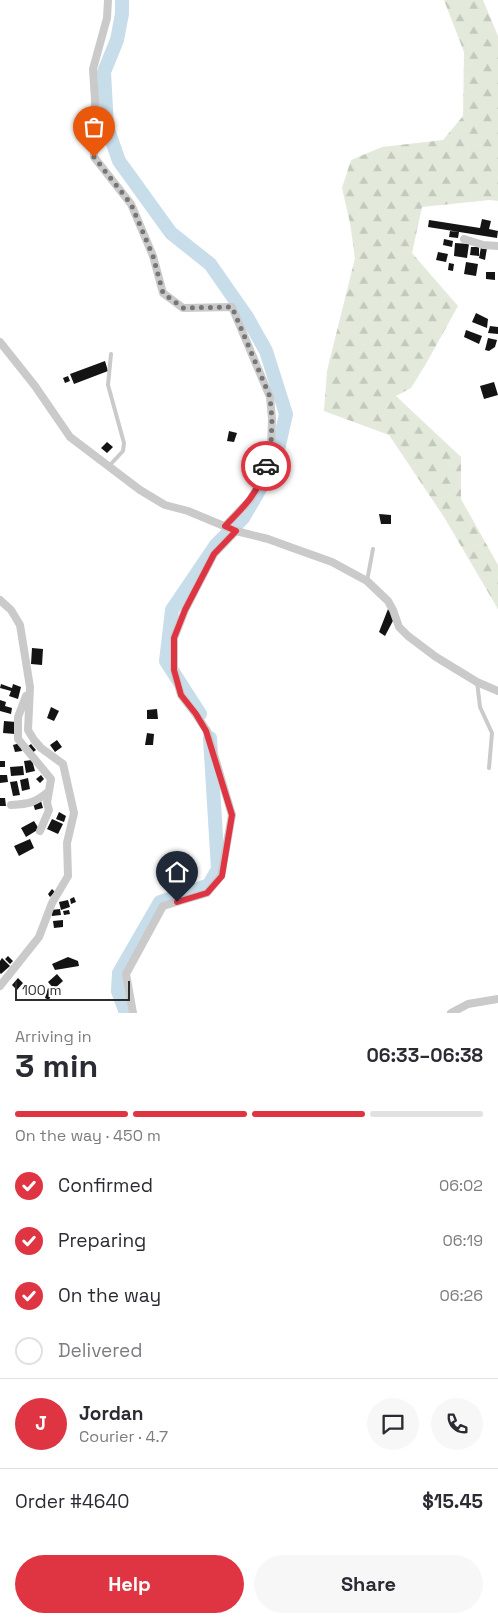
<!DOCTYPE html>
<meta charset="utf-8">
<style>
:root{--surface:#fff;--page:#f7f7f7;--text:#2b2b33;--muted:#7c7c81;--line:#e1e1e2;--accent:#df3543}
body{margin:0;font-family:"Space Grotesk",sans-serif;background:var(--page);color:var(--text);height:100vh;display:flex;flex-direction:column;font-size:19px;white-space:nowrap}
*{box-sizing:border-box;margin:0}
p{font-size:16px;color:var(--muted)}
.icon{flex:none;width:28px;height:28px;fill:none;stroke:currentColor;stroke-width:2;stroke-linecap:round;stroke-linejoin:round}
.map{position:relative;height:1013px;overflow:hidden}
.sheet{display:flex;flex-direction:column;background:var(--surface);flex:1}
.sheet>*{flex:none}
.scale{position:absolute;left:15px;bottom:12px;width:115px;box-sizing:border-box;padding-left:5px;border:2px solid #2d2d2d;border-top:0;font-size:14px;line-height:18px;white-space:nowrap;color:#2d2d2d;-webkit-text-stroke:4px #fff;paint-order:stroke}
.pin{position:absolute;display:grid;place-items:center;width:42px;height:42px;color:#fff;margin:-51px -21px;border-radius:50% 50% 50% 0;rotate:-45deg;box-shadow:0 0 5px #0007}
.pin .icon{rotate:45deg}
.courier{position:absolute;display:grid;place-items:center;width:50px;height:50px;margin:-25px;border:4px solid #df3543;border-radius:50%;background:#fff;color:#222;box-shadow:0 1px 6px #0007}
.head em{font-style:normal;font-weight:800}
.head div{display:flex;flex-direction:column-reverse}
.head{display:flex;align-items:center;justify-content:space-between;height:85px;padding:0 15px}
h1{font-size:32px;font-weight:800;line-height:38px}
.bar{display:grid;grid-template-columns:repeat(4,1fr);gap:8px 5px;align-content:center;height:60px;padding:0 15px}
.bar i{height:6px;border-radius:4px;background:var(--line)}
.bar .selected{background:var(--accent)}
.bar p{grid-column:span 4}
.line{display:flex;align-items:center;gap:12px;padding:0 15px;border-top:1px solid var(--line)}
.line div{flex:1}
.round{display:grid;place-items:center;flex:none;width:52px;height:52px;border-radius:26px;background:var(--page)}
ol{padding:0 15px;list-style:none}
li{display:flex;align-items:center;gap:15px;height:55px}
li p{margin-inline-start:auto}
li .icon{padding:5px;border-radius:50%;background:var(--accent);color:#fff;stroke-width:4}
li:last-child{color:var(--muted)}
li i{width:28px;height:28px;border:2px solid var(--line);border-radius:50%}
.button{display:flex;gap:10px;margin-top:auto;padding:10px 15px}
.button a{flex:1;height:58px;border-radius:30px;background:var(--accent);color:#fff;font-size:20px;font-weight:800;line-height:58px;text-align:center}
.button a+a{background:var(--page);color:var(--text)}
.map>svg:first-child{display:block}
.forest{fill:url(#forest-firs)}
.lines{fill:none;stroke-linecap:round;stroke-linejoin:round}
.river{stroke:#c8ddea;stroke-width:14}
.building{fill:#141414}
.lane{stroke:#cacaca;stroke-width:4}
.street{stroke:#cacaca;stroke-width:8}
.done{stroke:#767676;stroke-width:5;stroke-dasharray:0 9}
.route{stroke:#df3543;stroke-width:6}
</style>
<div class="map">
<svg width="498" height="1013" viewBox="0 0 498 1013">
<defs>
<pattern id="forest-firs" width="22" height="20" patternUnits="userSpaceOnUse" patternTransform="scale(1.25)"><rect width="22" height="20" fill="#e3eadb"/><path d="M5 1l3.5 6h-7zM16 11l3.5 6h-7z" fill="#c3c9bc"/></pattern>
</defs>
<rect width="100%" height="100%" fill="#fff"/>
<!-- forest -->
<path class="forest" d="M 444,0 L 483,0 L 498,36 L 498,201 L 490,200 L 422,207 L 412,253 L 458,306 L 427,362 L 411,388 L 396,396 L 461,457 L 461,499 L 498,565 L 498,609 L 444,517 L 389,435 L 324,411 L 327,371 L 355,258 L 350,223 L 342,188 L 351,160 L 382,147 L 443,140 L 463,116 L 464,52 Z"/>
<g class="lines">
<!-- river -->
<path class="river" d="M 122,0 L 122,14 L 117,40 L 104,72 L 107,127 L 119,161 L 171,233 L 210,264 L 247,317 L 266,351 L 286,414 L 275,463 L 243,518 L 216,545 L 172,610 L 166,661 L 200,714
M 126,1013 L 118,991 L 119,973 L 160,902 L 209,885 L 218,869 L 210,738"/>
</g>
<!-- building -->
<path class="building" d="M 482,219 L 491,221 L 489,229 L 498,231 L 497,238 L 428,227 L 429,220 L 480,228 Z
M 450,231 L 459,232 L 458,238 L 449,237 Z
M 444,239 L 453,241 L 452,247 L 443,245 Z
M 455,243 L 469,244 L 467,258 L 454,256 Z
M 471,247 L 479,247 L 479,256 L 470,255 Z
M 481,247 L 487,248 L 485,260 L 479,258 Z
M 438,252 L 448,254 L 446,262 L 436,260 Z
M 466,262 L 478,264 L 476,276 L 464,274 Z
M 449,263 L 454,264 L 453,271 L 448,270 Z
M 486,272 L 495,272 L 495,280 L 486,279 Z
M 476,313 L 488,319 L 487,328 L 472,322 Z
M 490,326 L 498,327 L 498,334 L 488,333 Z
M 466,330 L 482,336 L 479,344 L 464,337 Z
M 488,338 L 497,340 L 495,347 L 489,351 L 485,350 Z
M 105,361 L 108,371 L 74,384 L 70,374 Z
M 68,376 L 70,381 L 65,383 L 63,378 Z
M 494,382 L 498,395 L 484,399 L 480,386 Z
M 229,431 L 237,433 L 234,442 L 227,441 Z
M 107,442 L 113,447 L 107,453 L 101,448 Z
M 379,514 L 391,515 L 391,524 L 381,524 Z
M 388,609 L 395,617 L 385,636 L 379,632 Z
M 32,648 L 43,649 L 42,665 L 31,664 Z
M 1,684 L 12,688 L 13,684 L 21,687 L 18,699 L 9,696 L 11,691 L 0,688 Z
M 0,700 L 6,702 L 5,706 L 12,708 L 11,714 L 0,711 Z
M 51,707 L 59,711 L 54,721 L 47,718 Z
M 157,709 L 158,719 L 147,719 L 147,710 Z
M 4,721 L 16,722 L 15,734 L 3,733 Z
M 147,733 L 154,734 L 153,745 L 145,745 Z
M 57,740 L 62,747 L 55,752 L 50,745 Z
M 20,743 L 22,751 L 15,752 L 13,745 Z
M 31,744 L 36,750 L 32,753 L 27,747 Z
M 32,760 L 35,771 L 26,773 L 24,761 Z
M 0,761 L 5,761 L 5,767 L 0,767 Z
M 23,766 L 24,775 L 11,776 L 10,767 Z
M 0,775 L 7,775 L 8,782 L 0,783 Z
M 41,775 L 44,779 L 40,783 L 36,779 Z
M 28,778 L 30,789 L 22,791 L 20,780 Z
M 17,781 L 20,795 L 13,796 L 10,782 Z
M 0,798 L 5,798 L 6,806 L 0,806 Z
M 41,801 L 43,808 L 35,810 L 33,803 Z
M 59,812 L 66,816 L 64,822 L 56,819 Z
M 52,819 L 63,824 L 58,834 L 47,829 Z
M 34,821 L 39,829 L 26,837 L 21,828 Z
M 30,839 L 34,848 L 19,856 L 14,846 Z
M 52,889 L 55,892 L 50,897 L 48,894 Z
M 74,897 L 76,902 L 71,904 L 70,899 Z
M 68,900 L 70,907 L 61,910 L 59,902 Z
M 60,909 L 61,915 L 52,916 L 51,910 Z
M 69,910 L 70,914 L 64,915 L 63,911 Z
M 63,920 L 63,927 L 54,928 L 53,921 Z
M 8,956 L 13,961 L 10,964 L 5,959 Z
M 68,957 L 78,961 L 79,966 L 55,970 L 52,964 Z
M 2,958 L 10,966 L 1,974 L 0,973 L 0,961 Z
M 57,974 L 63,981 L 54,989 L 48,982 Z
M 18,978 L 23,983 L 17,990 L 12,985 Z
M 48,988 L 53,990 L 49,1000 L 45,998 Z"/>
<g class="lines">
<!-- lane -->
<path class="lane" d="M 109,466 L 123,451 L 124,443 L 108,385 L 111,354
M 367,581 L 373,549
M 477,682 L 480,707 L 492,733 L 489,768"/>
<!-- street -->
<path class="street" d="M 108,0 L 107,18 L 93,69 L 95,100 L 94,157 L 131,204 L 153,256 L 163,293 L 183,308 L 232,307 L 270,397 L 272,419 L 271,446 L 263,478 L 251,499 L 225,526
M 464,239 L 483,245 L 498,246
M 0,342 L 35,386 L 70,437 L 140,490 L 165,505 L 188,511 L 236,531 L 268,539 L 290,547 L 332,562 L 367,581 L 388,601 L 393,610 L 399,627 L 408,636 L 436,657 L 477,682 L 498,691
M 0,600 L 11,610 L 20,625 L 30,687 L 28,730 L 34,740 L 41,748 L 63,764 L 74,813 L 67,843 L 68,876 L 52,903 L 39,937 L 0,986
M 11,805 C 29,804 35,803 49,791 L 51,779 L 18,739 L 18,717 L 26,696
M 40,831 L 49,810 L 47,803 L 49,791
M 133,1013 L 126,974 L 163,906 L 207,893 L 221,876 L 232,815 L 207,731 L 195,713 L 181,695 L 174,670 L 174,638 L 185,610 L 214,554 L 236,531
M 451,1013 L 468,1004 L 498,999"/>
</g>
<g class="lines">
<!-- done -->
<path class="done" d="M 94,157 L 131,204 L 153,256 L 163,293 L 183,308 L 232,307 L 270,397 L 272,419 L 271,446 L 266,466"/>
<!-- route -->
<path class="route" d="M 177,902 L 207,893 L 222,876 L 232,815 L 206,731 L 196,714 L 181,695 L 174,670 L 174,638 L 185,610 L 214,554 L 236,531 L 225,526 C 244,507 259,492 266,466"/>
</g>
</svg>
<div class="scale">100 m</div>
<div class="pin" style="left:94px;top:157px;background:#ea580c"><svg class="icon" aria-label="bag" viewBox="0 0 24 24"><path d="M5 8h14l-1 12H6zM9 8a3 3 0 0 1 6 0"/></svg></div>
<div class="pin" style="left:177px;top:902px;background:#1f2937"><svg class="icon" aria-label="home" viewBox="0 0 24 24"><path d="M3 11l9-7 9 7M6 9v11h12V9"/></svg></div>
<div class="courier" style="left:266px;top:466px"><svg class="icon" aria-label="car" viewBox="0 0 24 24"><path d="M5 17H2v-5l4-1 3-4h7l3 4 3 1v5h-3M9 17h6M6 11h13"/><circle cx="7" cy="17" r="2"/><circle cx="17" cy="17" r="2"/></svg></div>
</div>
<section class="sheet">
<div class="head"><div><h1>3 min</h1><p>Arriving in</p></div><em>06:33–06:38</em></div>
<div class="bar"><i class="selected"></i><i class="selected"></i><i class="selected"></i><i></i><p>On the way · 450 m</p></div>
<ol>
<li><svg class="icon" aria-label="check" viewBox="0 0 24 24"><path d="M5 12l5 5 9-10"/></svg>Confirmed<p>06:02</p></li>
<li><svg class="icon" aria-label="check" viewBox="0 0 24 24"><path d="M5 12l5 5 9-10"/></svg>Preparing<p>06:19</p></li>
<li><svg class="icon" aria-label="check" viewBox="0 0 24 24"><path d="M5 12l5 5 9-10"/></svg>On the way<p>06:26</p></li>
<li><i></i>Delivered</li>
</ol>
<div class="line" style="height:90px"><b class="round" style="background:var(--accent);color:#fff">J</b><div><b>Jordan</b><p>Courier · 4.7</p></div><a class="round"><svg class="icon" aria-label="chat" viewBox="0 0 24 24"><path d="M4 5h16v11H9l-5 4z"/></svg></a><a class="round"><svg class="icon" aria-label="phone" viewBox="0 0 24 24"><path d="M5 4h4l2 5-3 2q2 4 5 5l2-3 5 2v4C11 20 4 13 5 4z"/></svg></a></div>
<div class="line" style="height:65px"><div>Order #4640</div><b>$15.45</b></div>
<div class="button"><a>Help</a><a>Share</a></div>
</section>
